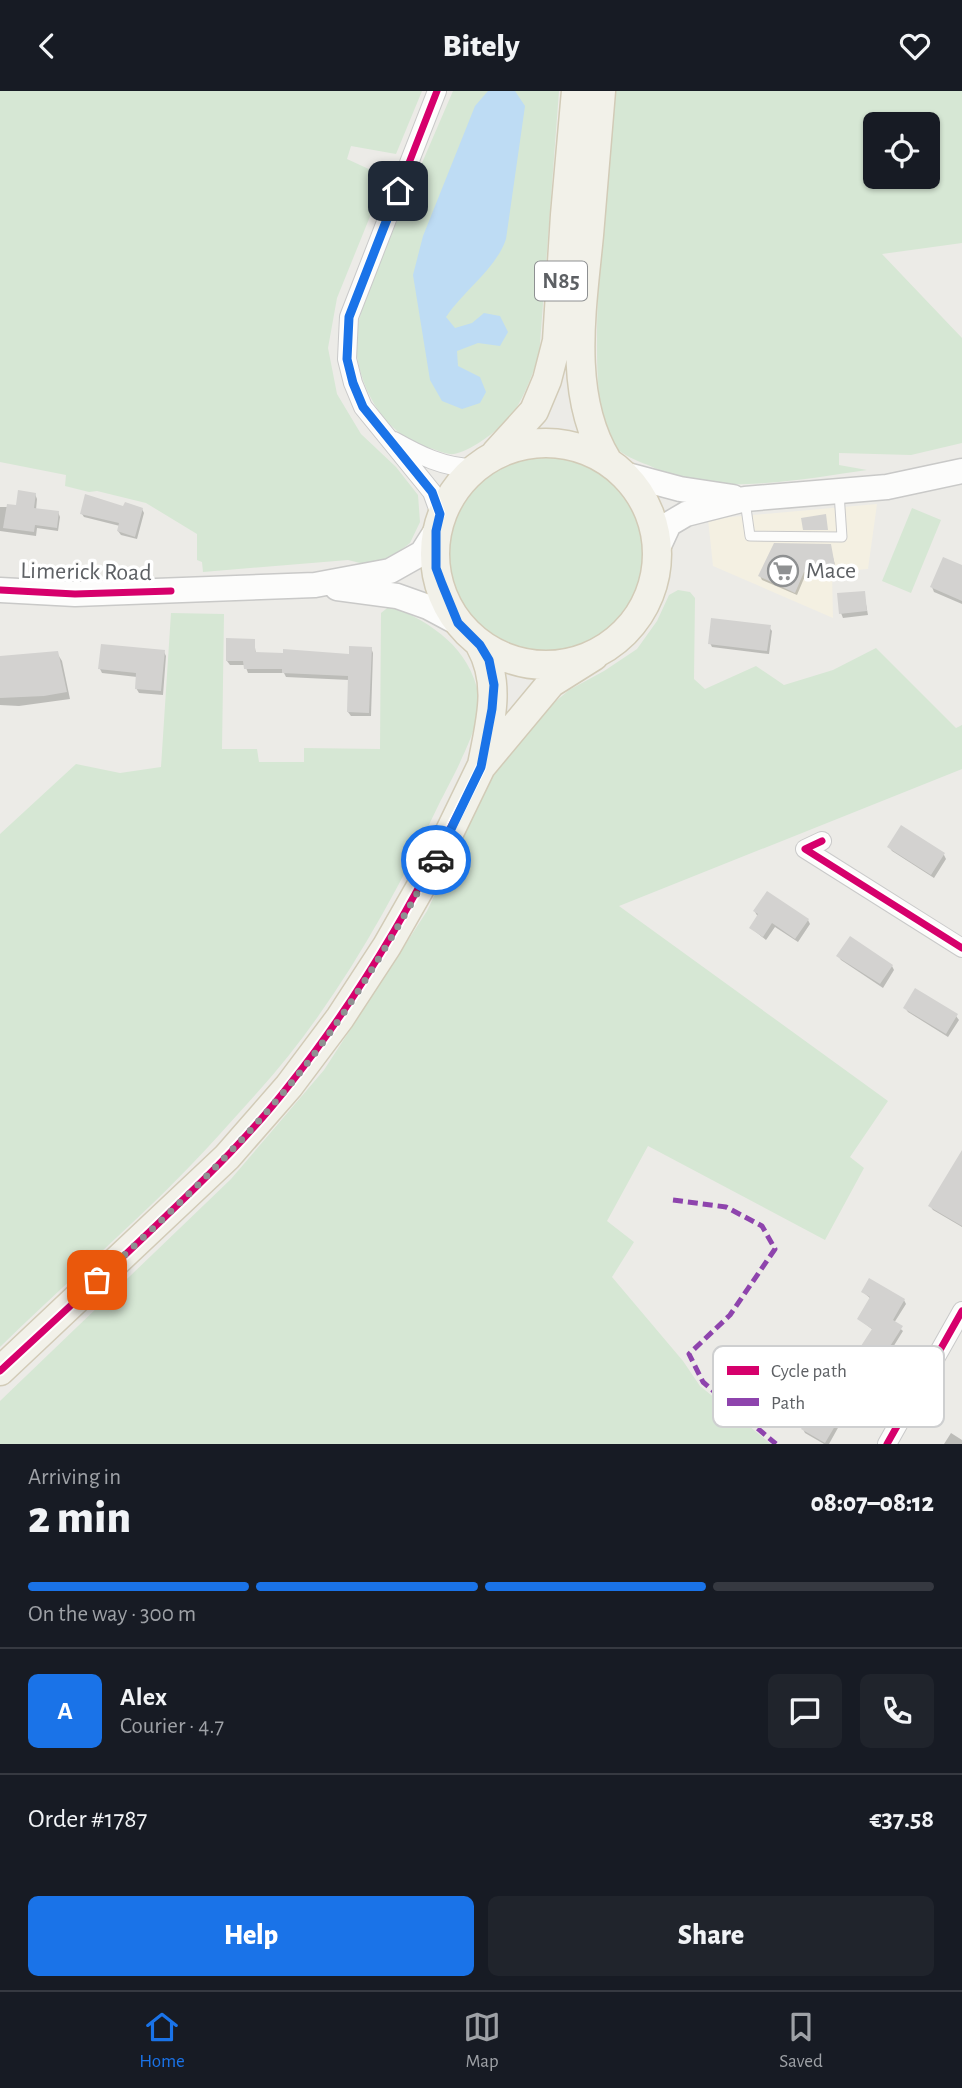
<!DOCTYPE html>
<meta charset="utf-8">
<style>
:root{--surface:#171b24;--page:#20242c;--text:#f1f3f6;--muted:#9ea1a6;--line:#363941;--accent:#1a73e8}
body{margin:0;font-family:"Alegreya Sans",sans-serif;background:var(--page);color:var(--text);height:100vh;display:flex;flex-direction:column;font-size:26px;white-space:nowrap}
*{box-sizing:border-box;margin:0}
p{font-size:23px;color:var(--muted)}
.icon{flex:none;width:38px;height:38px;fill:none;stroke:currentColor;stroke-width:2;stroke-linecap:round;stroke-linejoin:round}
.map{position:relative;height:1353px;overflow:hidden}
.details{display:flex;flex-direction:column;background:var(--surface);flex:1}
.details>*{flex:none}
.fabs{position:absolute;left:863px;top:21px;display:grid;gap:14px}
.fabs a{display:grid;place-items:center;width:77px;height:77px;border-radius:10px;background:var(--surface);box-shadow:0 2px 5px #0004;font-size:35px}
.pin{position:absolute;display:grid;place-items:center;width:60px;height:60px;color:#fff;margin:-30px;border-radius:14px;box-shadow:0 4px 10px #0006}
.courier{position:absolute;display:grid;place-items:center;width:70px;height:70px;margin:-35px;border:5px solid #1a73e8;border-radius:50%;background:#fff;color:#222;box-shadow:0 2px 9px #0007}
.headline em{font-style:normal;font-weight:800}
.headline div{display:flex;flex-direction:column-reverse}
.headline{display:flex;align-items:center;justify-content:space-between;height:119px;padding:0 28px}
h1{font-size:46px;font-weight:800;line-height:52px}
.bar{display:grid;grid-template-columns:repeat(4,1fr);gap:10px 7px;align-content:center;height:84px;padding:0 28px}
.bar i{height:9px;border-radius:5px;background:var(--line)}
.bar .selected{background:var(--accent)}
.bar p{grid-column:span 4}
.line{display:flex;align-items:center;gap:18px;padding:0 28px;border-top:2px solid var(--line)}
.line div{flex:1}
.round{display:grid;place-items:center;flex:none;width:74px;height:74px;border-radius:10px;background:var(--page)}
.primary-button{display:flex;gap:14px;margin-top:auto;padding:14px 28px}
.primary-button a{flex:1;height:80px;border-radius:10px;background:var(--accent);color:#fff;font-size:28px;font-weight:800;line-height:80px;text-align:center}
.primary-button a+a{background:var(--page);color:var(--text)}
header{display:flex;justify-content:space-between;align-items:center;height:91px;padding:0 28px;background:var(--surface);font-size:32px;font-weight:800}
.tab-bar{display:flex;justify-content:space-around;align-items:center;height:98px;border-top:2px solid var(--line);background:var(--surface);font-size:19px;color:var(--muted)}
.tab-bar a{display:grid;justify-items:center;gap:4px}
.tab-bar .selected{color:var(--accent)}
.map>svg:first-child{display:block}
.commercial{fill:#f4f0e2}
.green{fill:#d6e7d4;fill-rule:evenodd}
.water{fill:#bedcf4}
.shadow{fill:#0003}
.building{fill:#d3d2d0}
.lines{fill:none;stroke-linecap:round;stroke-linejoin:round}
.lane-casing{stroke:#c9c9c9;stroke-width:11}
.street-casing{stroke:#c9c9c9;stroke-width:20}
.secondary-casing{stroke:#c9c9c8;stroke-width:27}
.primary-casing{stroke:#d2cbb7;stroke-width:31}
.lane{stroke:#fcfcfb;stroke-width:9}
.street{stroke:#fcfcfb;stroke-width:18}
.secondary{stroke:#fcfcfb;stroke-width:24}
.primary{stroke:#f2f1e9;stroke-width:28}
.quiet{stroke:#8e44ad;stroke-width:5;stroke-dasharray:10 5;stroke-linecap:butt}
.cycleway-casing{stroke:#fff;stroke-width:11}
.cycleway{stroke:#d6006c;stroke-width:7}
.done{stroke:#8f9192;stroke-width:7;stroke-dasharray:0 12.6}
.route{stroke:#1a73e8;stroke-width:9}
.labels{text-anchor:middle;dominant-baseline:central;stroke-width:7;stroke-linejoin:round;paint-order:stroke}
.shield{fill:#fff;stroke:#8e9092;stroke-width:2}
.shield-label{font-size:23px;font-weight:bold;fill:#5d6064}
.poi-label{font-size:24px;fill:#5d6064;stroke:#fff;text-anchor:start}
.street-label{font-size:24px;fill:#5d6064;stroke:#fff}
.key{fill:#fff;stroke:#cecfd0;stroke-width:2}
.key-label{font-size:19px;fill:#5d6064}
</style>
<header><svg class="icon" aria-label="back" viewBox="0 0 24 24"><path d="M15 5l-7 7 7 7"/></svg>Bitely<svg class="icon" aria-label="heart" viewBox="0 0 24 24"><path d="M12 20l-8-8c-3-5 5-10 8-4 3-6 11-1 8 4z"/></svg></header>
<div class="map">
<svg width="962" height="1353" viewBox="0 0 962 1353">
<rect width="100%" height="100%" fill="#ecebe7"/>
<!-- commercial -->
<path class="commercial" d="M 877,413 L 868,478 L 832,481 L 833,527 L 713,475 L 708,428 Z"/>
<!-- green -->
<path class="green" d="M 0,0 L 422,0 L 396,63 L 351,55 L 347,68 L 386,86 L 337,207 L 328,257 L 337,303 L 361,343 L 396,376 L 418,404 L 420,431 L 410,452 L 392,466 L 364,473 L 348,469 L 203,481 L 202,471 L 197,469 L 197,443 L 146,412 L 97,400 L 89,401 L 65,395 L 66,384 L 0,371 Z
M 453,0 L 559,0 L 539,266 C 530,288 522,315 504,332 C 493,343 470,360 454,363 C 448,364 439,360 433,358 C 387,347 361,302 356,258 C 354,238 364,214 369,195 Z
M 615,0 L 962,0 L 962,152 L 882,163 L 962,247 L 962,352 L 911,364 L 839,362 L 839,374 L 867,379 C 811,387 732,402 677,387 C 667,384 657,378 648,374 C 637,370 624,364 615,357 C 577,322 610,59 615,0 ZM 875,33 L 928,33 L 928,86 L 875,86 Z
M449 464a97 97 0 1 1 194 0a97 97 0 1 1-194 0Z
M 912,417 L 941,429 L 911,502 L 882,490 Z
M 678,499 L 690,501 L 695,507 L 694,588 L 705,598 L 756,575 L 784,594 L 833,579 L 876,557 L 956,637 L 962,634 L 962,678 L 619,815 L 888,1010 L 850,1066 L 864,1077 L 825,1149 L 648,1055 L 607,1130 L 634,1151 L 612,1186 L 683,1270 L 700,1295 L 771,1353 L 0,1353 L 0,1310 L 231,1088 L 324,979 L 427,820 L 488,693 L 508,659 L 535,628 L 569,599 L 604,580 L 637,558 L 657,530 L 669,504 Z
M 391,514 C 434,534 469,556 479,605 C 484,631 451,689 439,713 C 390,816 333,918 256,1003 C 222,1041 187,1080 150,1115 C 101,1162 49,1208 0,1256 L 0,743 L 76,673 L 120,682 L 161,676 L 171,522 L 224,523 L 222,658 L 257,658 L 259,671 L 304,671 L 304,657 L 380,658 L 381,522 Z"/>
<!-- water -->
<path class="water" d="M 488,0 L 515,0 L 525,15 L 506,148 C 496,178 464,199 446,226 L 455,237 L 472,232 L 484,222 L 500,225 L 508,241 L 500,255 L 478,252 L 457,260 L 458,275 L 480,286 L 486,301 L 480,312 L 462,318 L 442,310 L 430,289 L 413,184 L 423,145 L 475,15 Z"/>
<!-- shadow -->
<path class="shadow" d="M 35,403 L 37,408 L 36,419 L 58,421 L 60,426 L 58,440 L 37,437 L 36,445 L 0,440 L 0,416 L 18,416 Z
M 125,417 L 142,418 L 144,422 L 137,448 L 121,444 L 118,440 L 120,435 L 84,426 L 82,423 Z
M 830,455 L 836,478 L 805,485 L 797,504 L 762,489 L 760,485 Z
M 962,476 L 962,513 L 934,501 L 932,496 Z
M 864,502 L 868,524 L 843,527 L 841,522 Z
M 769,536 L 772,540 L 769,563 L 712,556 L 710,552 Z
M 254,550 L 256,563 L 350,565 L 371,557 L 373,562 L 371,625 L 351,625 L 348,621 L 349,589 L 286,586 L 284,582 L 248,582 L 245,574 L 230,574 L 227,570 Z
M 164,561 L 166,565 L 163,604 L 139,602 L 136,597 L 137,586 L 102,582 L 100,578 Z
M 57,562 L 62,570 L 70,608 L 19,615 L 0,614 L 0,566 Z
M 889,756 L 944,764 L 946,768 L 934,787 L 892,760 Z
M 755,821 L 808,829 L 810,833 L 798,851 L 775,836 L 766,849 L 751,837 L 758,826 Z
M 838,865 L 892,875 L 894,879 L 883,897 L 841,869 Z
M 905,917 L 956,925 L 959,929 L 948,946 L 908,921 Z
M 962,1072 L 962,1136 L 933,1119 L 930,1115 Z
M 863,1201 L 904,1209 L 906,1213 L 894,1232 L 903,1240 L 882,1274 L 874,1268 L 852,1310 L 830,1298 L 828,1295 L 849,1278 L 873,1239 L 859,1228 L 871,1208 Z
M 836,1331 L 839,1335 L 829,1353 L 824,1353 L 805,1342 L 803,1338 Z
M 951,1342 L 962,1349 L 962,1353 L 944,1353 Z"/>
<!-- building -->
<path class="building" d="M 18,399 L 36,402 L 34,417 L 59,420 L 57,437 L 35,434 L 34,441 L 3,437 L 7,413 L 16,414 Z
M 85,403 L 123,415 L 125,411 L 143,417 L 135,446 L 117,440 L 119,432 L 80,423 Z
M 826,423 L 828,439 L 803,439 L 801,427 Z
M 774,452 L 831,453 L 835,475 L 804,481 L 795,502 L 758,485 Z
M 943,466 L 962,474 L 962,510 L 930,496 Z
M 865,500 L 867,520 L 839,523 L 837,502 Z
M 711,527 L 771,534 L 767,560 L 708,553 Z
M 226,547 L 255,548 L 255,561 L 283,562 L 283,558 L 349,563 L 349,555 L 372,556 L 369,622 L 347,621 L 348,585 L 282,582 L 282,578 L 244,578 L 243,570 L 226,570 Z
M 101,553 L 165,559 L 161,600 L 135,598 L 136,582 L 98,578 Z
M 58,560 L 67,601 L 44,605 L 0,607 L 0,565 Z
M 901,734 L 945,762 L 931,784 L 887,756 Z
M 767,800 L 809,828 L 795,848 L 772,832 L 763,846 L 749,837 L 758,823 L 753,820 Z
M 850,845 L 893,874 L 880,893 L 836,865 Z
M 915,897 L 958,923 L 946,943 L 903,917 Z
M 962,1059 L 962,1135 L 928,1115 Z
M 869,1187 L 905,1208 L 893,1229 L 903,1235 L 880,1271 L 872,1266 L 850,1307 L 826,1295 L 839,1270 L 848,1275 L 872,1238 L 857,1228 L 870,1206 L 861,1201 Z
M 814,1316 L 838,1330 L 825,1352 L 801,1338 Z"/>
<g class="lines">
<!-- lane casing -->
<g class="lane-casing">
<path id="lane" d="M 745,410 L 750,445 L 842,446 L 839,402"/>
</g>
<!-- street casing -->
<g class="street-casing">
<path id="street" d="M 437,0 L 349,226 L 347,268 L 353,292 L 363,316 L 432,401 L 440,423
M 394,350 C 419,364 444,377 474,377
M 822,750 L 805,758 L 962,857
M 887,1353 L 962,1220"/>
</g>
<!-- secondary casing -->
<g class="secondary-casing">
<path id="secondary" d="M 624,383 L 680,398 L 733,406
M 657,459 L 669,433 L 686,423 L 745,408 L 887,396 L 962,380
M 337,497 L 397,505 L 428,516 L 458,532
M 0,499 L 75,503 L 315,494 L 390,480 L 422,462 L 436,440"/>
</g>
<!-- primary casing -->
<g class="primary-casing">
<path id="primary" d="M 601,0 C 597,48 593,96 589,144 C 582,217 567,304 607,369
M435 463a111 111 0 1 1 222 0a111 111 0 1 1-222 0Z
M 496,362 L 534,320 L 547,289 L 557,250 L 565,124 L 576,0
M 480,554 C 502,593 490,632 482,674
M 0,1280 L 227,1066 L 289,995 L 340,927 L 387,855 L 436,769 L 481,676 L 551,592 L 594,565"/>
</g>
<!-- lane -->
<use href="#lane" class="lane"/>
<!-- street -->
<use href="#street" class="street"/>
<!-- secondary -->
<use href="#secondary" class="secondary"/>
<!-- primary -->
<use href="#primary" class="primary"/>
<!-- quiet -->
<path class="quiet" d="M 673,1109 L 726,1116 L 762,1135 L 775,1158 L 730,1224 L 689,1263 L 703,1291 L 776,1353"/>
<!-- cycleway casing -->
<g class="cycleway-casing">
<path id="cycleway" d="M 437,0 L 349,226 L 347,268 L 353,292 L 363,316 L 432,401 L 440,423
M 0,499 L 75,503 L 171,500
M 822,750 L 805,758 L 962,857
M 0,1280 C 56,1228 112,1177 167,1124 C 210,1083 253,1041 290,993 C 368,895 426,788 481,676
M 887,1353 L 962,1220"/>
</g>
<!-- cycleway -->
<use href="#cycleway" class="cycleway"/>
</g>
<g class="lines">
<!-- done -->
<path class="done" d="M 97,1189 C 164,1128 230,1066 288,996 C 346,927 392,847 436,769"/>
<!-- route -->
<path class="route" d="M 398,100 L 349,226 L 347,268 L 353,292 L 363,316 L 432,401 L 440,423 L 436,440 L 436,477 L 442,493 L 458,532 L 480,554 L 489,569 L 494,594 L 492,618 L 481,676 L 436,769"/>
</g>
<!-- icons -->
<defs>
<g id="supermarket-ring" transform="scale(1.575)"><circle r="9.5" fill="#fff" stroke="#8f9192" stroke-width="1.5"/><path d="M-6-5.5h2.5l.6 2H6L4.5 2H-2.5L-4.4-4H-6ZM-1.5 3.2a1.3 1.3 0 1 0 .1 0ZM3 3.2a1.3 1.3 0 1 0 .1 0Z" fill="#8f9192"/></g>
</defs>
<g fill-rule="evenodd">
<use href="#supermarket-ring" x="783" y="480"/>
</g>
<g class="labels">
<!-- shield labels -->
<rect class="shield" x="535" y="170.5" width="52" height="39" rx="5"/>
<g class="shield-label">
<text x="561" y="190">N85</text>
</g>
<!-- poi labels -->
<g class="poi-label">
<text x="806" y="480">Mace</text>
</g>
<!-- street labels -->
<g class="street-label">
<text transform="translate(86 481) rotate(1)">Limerick Road</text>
</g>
</g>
<!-- legend -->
<rect x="713" y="1255" width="231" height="81" rx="10" class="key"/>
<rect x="727" y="1275" width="32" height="9" fill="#d6006c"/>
<rect x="727" y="1307" width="32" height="8" fill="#8e44ad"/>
<g class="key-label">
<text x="771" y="1286">Cycle path</text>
<text x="771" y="1318">Path</text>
</g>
</svg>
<div class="fabs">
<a><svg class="icon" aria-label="locate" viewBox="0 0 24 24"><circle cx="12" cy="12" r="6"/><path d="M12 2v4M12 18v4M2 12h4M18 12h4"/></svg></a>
</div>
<div class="pin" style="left:97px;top:1189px;background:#ea580c"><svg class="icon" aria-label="bag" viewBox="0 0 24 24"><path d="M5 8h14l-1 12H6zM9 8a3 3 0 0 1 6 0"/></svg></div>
<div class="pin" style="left:398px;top:100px;background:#1f2937"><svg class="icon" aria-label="home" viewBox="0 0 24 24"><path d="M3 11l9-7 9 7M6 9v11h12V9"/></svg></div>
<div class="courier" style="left:436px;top:769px"><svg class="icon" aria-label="car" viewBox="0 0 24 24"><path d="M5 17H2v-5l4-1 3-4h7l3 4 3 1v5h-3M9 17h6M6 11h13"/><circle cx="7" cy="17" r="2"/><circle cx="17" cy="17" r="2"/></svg></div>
</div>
<section class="details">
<div class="headline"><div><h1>2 min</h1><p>Arriving in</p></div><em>08:07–08:12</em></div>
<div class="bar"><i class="selected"></i><i class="selected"></i><i class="selected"></i><i></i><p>On the way · 300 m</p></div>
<div class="line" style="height:126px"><b class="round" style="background:var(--accent);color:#fff">A</b><div><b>Alex</b><p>Courier · 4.7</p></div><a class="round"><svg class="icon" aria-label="chat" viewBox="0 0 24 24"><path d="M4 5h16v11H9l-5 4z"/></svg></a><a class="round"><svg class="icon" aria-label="phone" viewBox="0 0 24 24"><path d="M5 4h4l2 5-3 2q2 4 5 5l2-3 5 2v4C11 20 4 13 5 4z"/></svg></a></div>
<div class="line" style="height:91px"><div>Order #1787</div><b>€37.58</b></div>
<div class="primary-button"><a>Help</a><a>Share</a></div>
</section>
<nav class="tab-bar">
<a class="selected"><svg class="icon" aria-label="home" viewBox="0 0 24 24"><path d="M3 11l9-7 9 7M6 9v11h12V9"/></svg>Home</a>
<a><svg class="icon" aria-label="map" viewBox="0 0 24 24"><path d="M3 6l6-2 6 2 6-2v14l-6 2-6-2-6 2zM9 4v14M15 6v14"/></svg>Map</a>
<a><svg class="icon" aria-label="saved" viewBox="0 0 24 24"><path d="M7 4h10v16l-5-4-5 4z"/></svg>Saved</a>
</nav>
